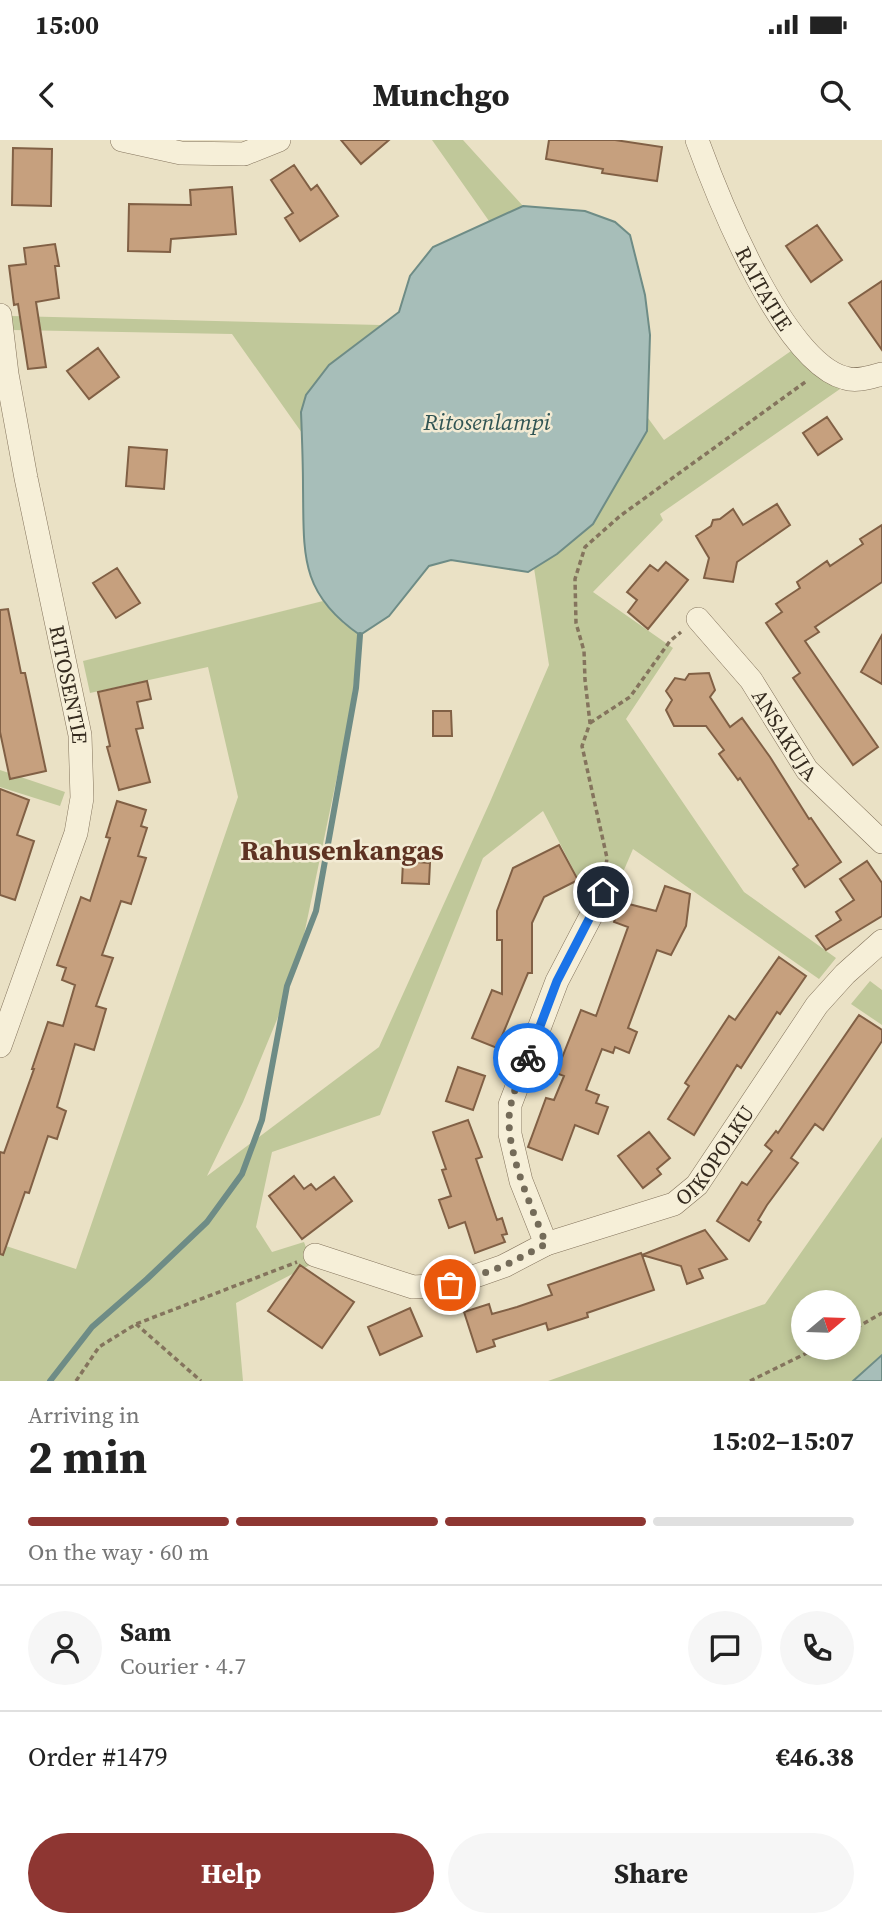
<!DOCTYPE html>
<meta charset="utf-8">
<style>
:root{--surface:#fff;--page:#f6f6f6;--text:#222;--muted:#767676;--line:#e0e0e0;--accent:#8e3632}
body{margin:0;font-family:"Source Serif 4",serif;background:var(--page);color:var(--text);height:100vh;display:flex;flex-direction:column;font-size:26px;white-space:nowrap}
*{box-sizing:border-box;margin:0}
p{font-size:23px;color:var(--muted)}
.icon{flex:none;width:38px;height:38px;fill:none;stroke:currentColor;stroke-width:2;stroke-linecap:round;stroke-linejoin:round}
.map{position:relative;height:1241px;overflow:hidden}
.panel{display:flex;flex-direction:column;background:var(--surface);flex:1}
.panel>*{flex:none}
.needle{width:46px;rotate:71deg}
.fabs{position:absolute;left:791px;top:1150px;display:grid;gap:14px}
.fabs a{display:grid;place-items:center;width:70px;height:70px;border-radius:50%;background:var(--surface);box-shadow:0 4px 10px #0003;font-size:35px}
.pin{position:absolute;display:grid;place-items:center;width:60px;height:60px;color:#fff;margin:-30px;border:4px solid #fff;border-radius:50%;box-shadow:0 2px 7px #0007}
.courier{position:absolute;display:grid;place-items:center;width:70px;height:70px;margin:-35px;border:5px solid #1a73e8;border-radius:50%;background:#fff;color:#222;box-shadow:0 2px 9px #0007}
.headline em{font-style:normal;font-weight:700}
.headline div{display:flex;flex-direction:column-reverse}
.headline{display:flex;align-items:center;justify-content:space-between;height:119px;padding:0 28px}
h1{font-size:46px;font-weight:700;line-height:52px}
.bar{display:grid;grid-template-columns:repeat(4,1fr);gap:10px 7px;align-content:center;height:84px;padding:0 28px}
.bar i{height:9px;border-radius:5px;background:var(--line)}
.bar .active{background:var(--accent)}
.bar p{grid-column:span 4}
.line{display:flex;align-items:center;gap:18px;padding:0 28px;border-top:2px solid var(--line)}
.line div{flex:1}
.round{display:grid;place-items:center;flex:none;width:74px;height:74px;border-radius:37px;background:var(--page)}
.action{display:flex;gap:14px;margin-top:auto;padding:14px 28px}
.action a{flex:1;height:80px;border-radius:42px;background:var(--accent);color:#fff;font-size:28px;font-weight:700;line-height:80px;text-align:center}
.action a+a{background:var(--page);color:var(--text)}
.status{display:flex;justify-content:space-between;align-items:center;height:49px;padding:0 35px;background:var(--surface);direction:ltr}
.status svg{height:19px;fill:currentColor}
header{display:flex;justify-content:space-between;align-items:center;height:91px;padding:0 28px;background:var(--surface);font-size:32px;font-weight:700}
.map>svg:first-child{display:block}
.green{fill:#c0c89a;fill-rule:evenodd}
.water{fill:#a7beb9;stroke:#6e8c86;stroke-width:2}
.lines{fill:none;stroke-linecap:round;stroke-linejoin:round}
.stream{stroke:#6e8c86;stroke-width:6}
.building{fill:#c6a07e;stroke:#816045;stroke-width:2}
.minor-casing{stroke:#84745d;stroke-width:24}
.path{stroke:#84745d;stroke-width:3.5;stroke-dasharray:5 3.5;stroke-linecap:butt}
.minor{stroke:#f6efd8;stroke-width:23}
.done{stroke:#746b59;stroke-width:7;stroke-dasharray:0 12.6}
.route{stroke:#1a73e8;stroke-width:9}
.labels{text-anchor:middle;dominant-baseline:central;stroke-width:5;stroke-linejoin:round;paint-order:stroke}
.street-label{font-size:21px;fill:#352b1f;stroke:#f3ebd4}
.water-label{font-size:23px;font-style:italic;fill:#305453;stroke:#f3ebd4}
.district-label{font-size:28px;font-weight:bold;fill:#5e3222;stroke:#f3ebd4}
</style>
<div class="status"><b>15:00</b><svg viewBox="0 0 49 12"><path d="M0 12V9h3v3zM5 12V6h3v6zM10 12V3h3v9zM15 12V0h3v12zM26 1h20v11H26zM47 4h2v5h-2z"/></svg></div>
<header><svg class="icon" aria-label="back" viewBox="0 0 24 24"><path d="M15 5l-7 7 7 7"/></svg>Munchgo<svg class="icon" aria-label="search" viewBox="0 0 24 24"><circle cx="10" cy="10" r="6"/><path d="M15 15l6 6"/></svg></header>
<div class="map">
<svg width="882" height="1241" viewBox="0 0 882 1241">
<rect width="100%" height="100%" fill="#eae1c5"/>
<!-- green -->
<path class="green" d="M 432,0 L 463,0 L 523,66 L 489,81 Z
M 12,176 L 381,185 L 329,225 L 301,272 L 302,293 L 232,194 L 12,190 Z
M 791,211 L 812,232 L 840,249 L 660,374 L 663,380 L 593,452 L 673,508 L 626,579 L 744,752 L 836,818 L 819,839 L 633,709 L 611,760 L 583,748 L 543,671 L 483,718 L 380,975 L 272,1012 L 256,1087 L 272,1112 L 304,1102 L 312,1124 L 236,1163 L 243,1241 L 0,1241 L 0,1104 L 76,1129 L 238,657 L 208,527 L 90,553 L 83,521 L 323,461 L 343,483 L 360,495 L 349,579 L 304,795 L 278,877 L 243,962 L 207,1036 L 379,907 L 490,662 L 549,525 L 534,428 L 557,414 L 593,384 L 647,291 L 648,278 L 664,300 Z
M 0,630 L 65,652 L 60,666 L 0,647 Z
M 870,841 L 882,850 L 882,885 L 851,864 Z
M 882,997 L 882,1215 L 853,1241 L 548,1241 L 765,1164 ZM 803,1162 L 849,1162 L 849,1208 L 803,1208 Z"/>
<!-- water -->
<path class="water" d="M 523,66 L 585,71 L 615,82 L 630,95 L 645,155 L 650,195 L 647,291 L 593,384 L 557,414 L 528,432 L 451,420 L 429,426 L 389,476 L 360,495 C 299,453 304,414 303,347 C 303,322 302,297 301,272 L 306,255 L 329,225 L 399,172 L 410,136 L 433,107 Z
M 882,1215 L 882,1241 L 853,1241 Z"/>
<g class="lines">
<!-- stream -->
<path class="stream" d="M 50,1241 L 92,1187 L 147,1139 L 207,1082 L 242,1034 L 262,980 L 287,846 L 316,771 L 356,548 L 360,495"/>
</g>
<!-- building -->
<path class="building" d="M 341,0 L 389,0 L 361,24 Z
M 549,0 L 615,0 L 662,7 L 657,41 L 602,33 L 603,29 L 546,19 Z
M 13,8 L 52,9 L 51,66 L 12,65 Z
M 294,25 L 311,50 L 317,45 L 338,76 L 300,101 L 285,78 L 293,73 L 271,40 Z
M 232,47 L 236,94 L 171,99 L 170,112 L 128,111 L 129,64 L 191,65 L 190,50 Z
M 817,85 L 842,120 L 811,142 L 786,106 Z
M 55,104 L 59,126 L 55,126 L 59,158 L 36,162 L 46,227 L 28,229 L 18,164 L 14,165 L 9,126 L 26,124 L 24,108 Z
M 882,141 L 882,210 L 849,163 Z
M 98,208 L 119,237 L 89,259 L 67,231 Z
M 827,277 L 842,299 L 818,315 L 803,293 Z
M 129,307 L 167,310 L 164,349 L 126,346 Z
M 777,364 L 790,385 L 737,422 L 733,442 L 704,438 L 709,418 L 696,396 L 711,386 L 713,380 L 720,379 L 733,369 L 743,385 Z
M 882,385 L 882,442 L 815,487 L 819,492 L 805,501 L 878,607 L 853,625 L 793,538 L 800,533 L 766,483 L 782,472 L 776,464 L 800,448 L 797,442 L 827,421 L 830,426 L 863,404 L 860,399 Z
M 666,422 L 688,440 L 648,489 L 628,472 L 637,460 L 627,452 L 650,425 L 658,431 Z
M 117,428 L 140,463 L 116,478 L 93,443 Z
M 8,469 L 21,533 L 25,533 L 46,631 L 10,639 L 0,592 L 0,470 Z
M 882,495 L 882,544 L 861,532 Z
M 709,533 L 715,550 L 710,557 L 730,587 L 742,578 L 770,617 L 809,679 L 811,678 L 841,722 L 805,747 L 793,729 L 798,725 L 740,638 L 738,640 L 719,614 L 724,610 L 706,586 L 674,586 L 666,570 L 672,560 L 666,551 L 675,538 L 685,540 L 689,534 Z
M 147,541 L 151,559 L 137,562 L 143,588 L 136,589 L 150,642 L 119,650 L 107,607 L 110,606 L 98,552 Z
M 433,571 L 451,571 L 452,596 L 433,596 Z
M 0,649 L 29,660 L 17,695 L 34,701 L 15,760 L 0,755 Z
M 117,661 L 146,670 L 141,686 L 147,688 L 138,716 L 146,718 L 131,764 L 121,761 L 102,815 L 113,818 L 96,866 L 106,869 L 94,910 L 75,904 L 57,967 L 66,971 L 57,999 L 48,996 L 29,1053 L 25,1052 L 3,1115 L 0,1114 L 0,1012 L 4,1013 L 34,929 L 32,929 L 48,882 L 63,886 L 75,845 L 62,840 L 66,828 L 57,825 L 81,757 L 90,761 L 110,698 L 106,697 Z
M 559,705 L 578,740 L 544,757 L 532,783 L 532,833 L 528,833 L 497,908 L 472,898 L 492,850 L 502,854 L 502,800 L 497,800 L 497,771 L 513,728 Z
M 403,721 L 430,723 L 429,744 L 402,743 Z
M 867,721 L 882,743 L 882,776 L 826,810 L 816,796 L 841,780 L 836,772 L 854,760 L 840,739 Z
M 665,746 L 690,754 L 686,786 L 671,815 L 657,810 L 628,888 L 637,892 L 629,913 L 615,907 L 613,913 L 602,909 L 586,950 L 599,955 L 596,963 L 608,967 L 598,994 L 575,985 L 562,1020 L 528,1007 L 546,958 L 554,960 L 564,936 L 556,933 L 581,870 L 596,876 L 628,787 L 614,782 L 621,762 L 656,771 Z
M 779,817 L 806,836 L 780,874 L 777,872 L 741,928 L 737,925 L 694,995 L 668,979 L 689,946 L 685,943 L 729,876 L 735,880 Z
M 859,875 L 882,890 L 882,901 L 823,990 L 815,984 L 791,1018 L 798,1023 L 767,1065 L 758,1080 L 761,1082 L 749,1101 L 717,1081 L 742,1042 L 747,1045 L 772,1011 L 765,1005 L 776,991 L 778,993 Z
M 458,927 L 485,936 L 473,970 L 446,961 Z
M 468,980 L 482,1017 L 476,1019 L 497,1080 L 502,1078 L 507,1094 L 502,1095 L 505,1102 L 475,1113 L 465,1082 L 449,1088 L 439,1060 L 451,1056 L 442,1030 L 446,1029 L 433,992 Z
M 649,992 L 670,1018 L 657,1029 L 661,1034 L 643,1048 L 618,1016 Z
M 294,1036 L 304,1049 L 311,1044 L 316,1050 L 334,1037 L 352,1061 L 302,1099 L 269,1056 Z
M 705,1090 L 727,1119 L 699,1129 L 703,1138 L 687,1144 L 681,1126 L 642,1115 L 654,1150 L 587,1173 L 588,1177 L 548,1190 L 546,1183 L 493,1200 L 495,1206 L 477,1212 L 464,1172 L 489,1164 L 492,1174 L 517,1167 L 552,1155 L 548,1145 L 641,1113 L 642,1115 Z
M 300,1125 L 354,1162 L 322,1208 L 268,1171 Z
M 410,1168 L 422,1196 L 380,1215 L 368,1187 Z"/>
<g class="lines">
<!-- minor casing -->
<g class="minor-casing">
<g id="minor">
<path d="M 122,0 L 181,13 L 244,14 L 279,0"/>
<path id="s1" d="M 697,0 C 718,58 783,222 845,238 C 857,242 870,237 882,234"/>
<path id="s2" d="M 0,175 L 7,234 L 26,338 L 80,595 L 82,658 L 76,693 L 0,906"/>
<path id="s3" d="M 698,479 L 751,540 L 807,630 L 882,702"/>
<path d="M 546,1104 L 521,1041 L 510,994 L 510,965 L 557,841 L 603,753"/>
<path id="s4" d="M 315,1115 L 413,1147 L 450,1145 L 504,1126 L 546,1104 L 674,1064 L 697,1045 L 817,865 L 845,834 L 882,801"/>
</g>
</g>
<!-- path -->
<path class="path" d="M 590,583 L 630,557 L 670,501 L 681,492
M 605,733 L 607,718 L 582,606 L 590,583 L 585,540 L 584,511 L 576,483 L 575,439 L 585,407 L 620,376 L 808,240
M 136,1184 L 201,1241
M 849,1192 L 882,1173
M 76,1241 L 99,1207 L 136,1184 L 297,1122
M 750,1241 L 817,1208"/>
<!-- minor -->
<use href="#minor" class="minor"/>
</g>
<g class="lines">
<!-- done -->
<path class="done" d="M 450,1145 L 504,1126 L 546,1104 C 532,1067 501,1003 511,964 C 514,948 523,933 528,918"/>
<!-- route -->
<path class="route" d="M 528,918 L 557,841 L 603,752"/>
</g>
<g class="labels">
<!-- street labels -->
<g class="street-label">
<text stroke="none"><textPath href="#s1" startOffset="163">RAITATIE</textPath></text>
<text stroke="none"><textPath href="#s2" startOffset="376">RITOSENTIE</textPath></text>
<text stroke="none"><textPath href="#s3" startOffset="145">ANSAKUJA</textPath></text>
<text stroke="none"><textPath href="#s4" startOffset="443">OIKOPOLKU</textPath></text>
</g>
<!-- water labels -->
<g class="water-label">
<text x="487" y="282">Ritosenlampi</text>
</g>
<!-- district labels -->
<g class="district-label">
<text x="342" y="710">Rahusenkangas</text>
</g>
</g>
</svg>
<div class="fabs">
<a><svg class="needle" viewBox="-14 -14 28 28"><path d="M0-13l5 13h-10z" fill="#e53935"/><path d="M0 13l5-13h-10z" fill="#767676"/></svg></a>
</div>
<div class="pin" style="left:450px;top:1145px;background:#ea580c"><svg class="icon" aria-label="bag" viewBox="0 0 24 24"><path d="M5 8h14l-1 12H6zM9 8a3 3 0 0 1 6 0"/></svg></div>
<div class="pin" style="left:603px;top:752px;background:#1f2937"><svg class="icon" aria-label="home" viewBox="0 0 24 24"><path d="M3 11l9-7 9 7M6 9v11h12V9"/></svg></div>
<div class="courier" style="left:528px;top:918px"><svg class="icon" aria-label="bike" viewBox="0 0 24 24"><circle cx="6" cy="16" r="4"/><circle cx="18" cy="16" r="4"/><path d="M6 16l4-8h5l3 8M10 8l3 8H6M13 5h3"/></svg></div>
</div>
<section class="panel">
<div class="headline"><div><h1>2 min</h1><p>Arriving in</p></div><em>15:02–15:07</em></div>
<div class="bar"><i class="active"></i><i class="active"></i><i class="active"></i><i></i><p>On the way · 60 m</p></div>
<div class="line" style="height:126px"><a class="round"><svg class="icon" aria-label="person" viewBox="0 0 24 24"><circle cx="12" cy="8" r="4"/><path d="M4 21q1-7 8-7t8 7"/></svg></a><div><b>Sam</b><p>Courier · 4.7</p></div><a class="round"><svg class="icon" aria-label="chat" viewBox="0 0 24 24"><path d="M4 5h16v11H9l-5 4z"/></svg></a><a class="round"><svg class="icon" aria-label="phone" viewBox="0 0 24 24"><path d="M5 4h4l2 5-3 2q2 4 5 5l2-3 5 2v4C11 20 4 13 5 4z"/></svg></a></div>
<div class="line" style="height:91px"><div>Order #1479</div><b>€46.38</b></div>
<div class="action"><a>Help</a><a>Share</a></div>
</section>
